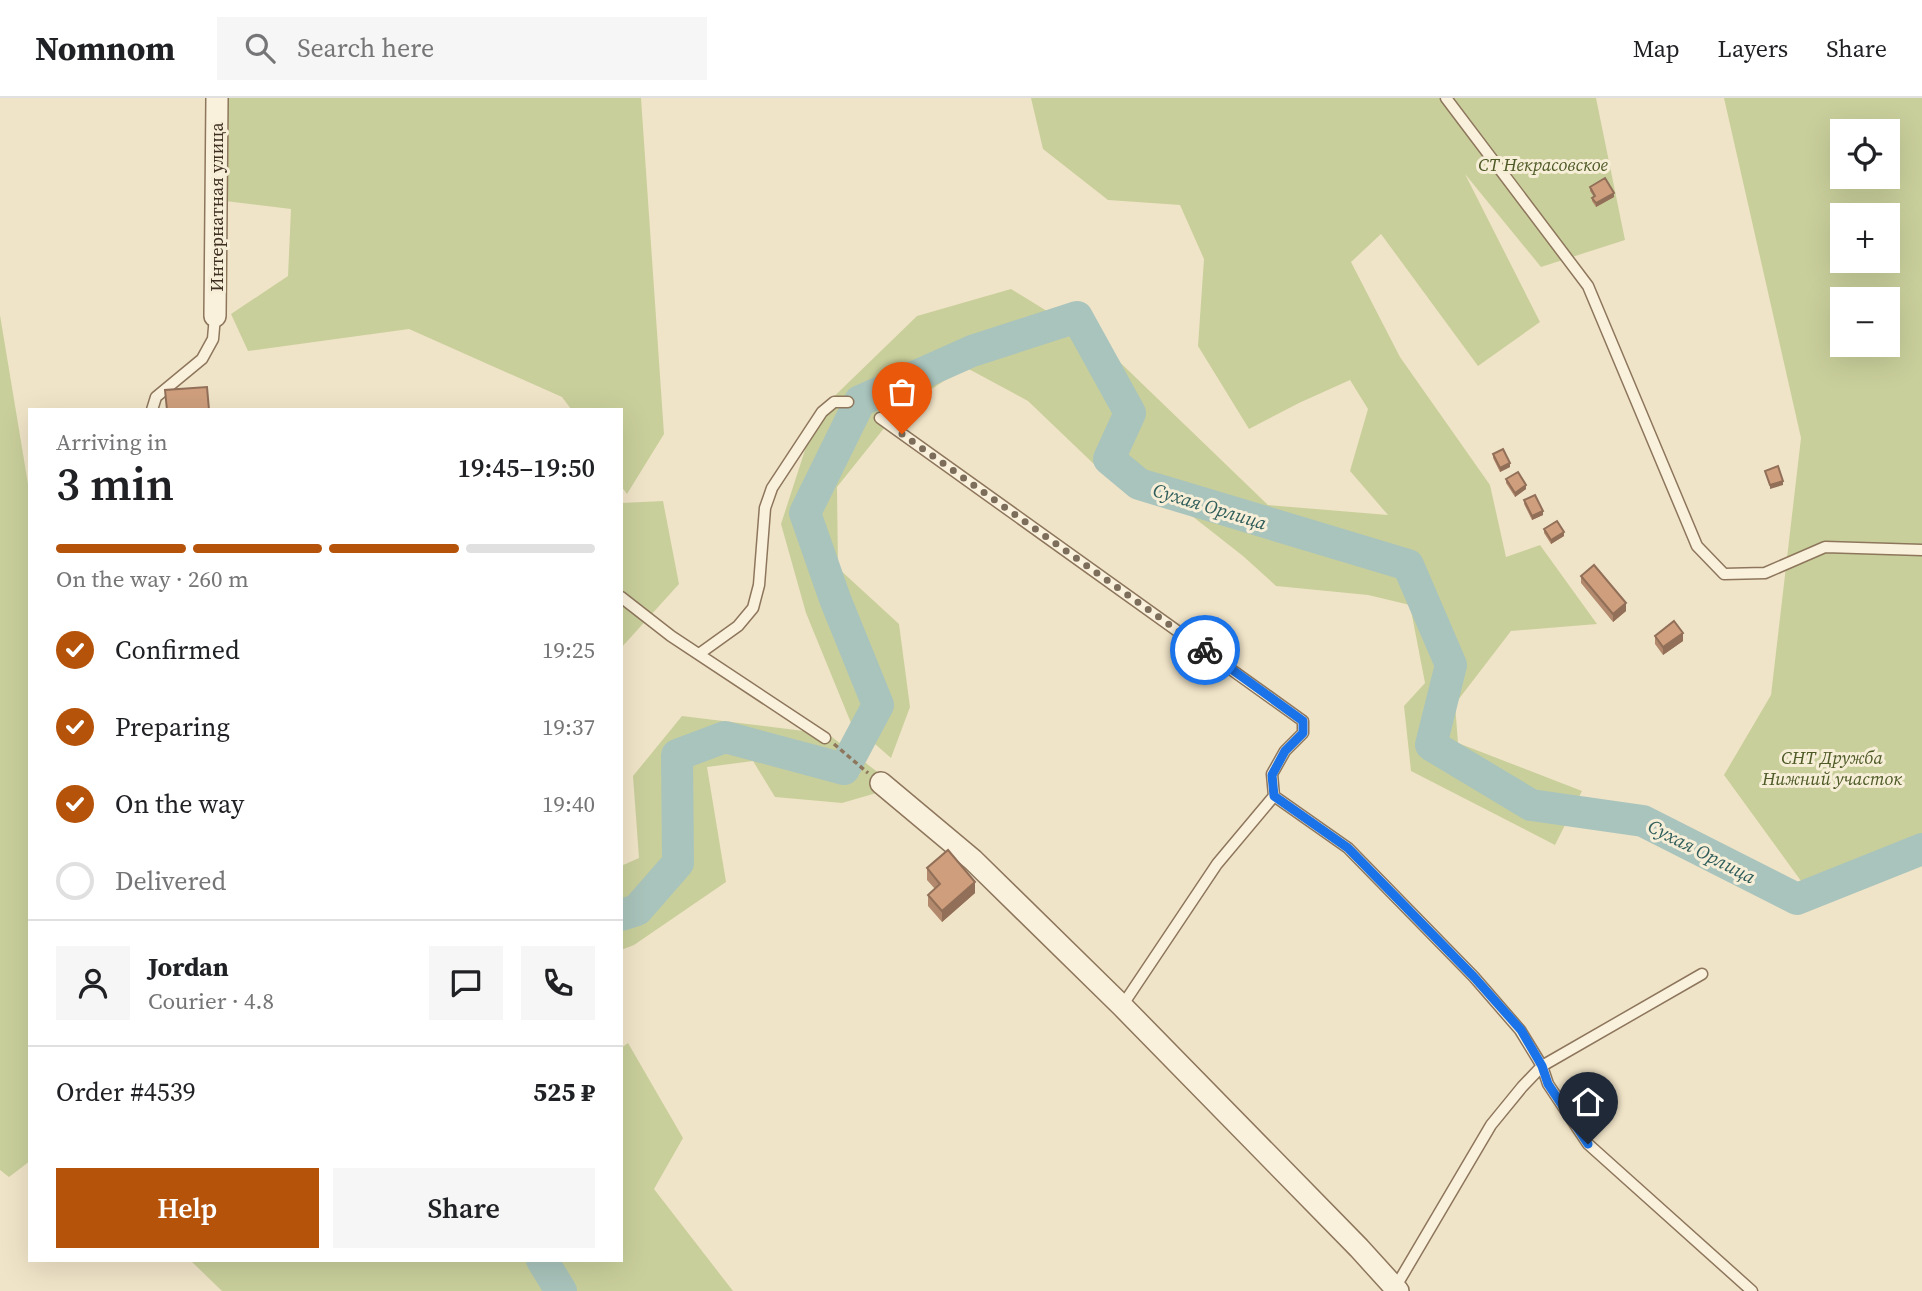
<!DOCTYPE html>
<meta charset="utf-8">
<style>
:root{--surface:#fff;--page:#f6f6f6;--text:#202124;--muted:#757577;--line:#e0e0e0;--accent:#b45309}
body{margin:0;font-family:"Source Serif 4",serif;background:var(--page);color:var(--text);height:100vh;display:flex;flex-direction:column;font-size:26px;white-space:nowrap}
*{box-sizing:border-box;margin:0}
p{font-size:23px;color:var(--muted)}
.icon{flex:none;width:38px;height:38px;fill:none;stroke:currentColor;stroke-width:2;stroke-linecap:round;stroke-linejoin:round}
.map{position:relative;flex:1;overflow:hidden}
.panel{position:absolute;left:28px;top:310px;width:595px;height:854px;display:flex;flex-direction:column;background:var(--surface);border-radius:0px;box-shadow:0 7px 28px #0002}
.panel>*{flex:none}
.controls{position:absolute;left:1830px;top:21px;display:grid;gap:14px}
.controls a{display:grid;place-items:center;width:70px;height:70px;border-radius:0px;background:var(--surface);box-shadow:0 7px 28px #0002;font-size:35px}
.pin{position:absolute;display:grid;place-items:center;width:60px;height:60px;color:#fff;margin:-72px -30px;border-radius:50% 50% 50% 0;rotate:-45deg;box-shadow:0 0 7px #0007}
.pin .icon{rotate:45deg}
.courier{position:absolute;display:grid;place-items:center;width:70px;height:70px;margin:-35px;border:5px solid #1a73e8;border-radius:50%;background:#fff;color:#222;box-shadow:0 2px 9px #0007}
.headline em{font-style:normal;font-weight:600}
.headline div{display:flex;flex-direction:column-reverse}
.headline{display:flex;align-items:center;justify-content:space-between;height:119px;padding:0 28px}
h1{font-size:46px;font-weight:600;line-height:52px}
.bar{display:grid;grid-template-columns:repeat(4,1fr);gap:10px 7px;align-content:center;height:84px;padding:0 28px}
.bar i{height:9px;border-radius:5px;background:var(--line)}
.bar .current{background:var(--accent)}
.bar p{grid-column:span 4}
.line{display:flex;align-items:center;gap:18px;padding:0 28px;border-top:2px solid var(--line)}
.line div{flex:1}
.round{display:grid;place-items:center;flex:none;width:74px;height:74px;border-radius:0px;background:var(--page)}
ol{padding:0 28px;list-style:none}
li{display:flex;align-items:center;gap:21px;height:77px}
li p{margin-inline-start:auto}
li .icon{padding:7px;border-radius:50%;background:var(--accent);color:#fff;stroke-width:4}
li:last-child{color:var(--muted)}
li i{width:38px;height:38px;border:4px solid var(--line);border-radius:50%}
.primary-button{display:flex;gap:14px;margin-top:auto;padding:14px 28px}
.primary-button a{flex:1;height:80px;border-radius:0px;background:var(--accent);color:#fff;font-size:28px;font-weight:600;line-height:80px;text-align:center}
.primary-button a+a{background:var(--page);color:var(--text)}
header{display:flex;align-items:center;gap:42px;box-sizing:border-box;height:98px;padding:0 35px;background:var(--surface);border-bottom:2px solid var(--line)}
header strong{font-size:33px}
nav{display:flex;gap:38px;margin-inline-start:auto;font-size:24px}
.search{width:490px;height:63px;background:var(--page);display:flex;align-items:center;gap:18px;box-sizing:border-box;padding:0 24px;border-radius:0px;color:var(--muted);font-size:26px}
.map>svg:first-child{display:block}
.green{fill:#c9cf9b;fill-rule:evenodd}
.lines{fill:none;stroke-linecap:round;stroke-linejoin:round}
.river{stroke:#a9c4bc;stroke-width:32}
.service-casing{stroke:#8d765c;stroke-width:13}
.minor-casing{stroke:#8d765c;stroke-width:24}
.path{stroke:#8d765c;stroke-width:3.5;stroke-dasharray:5 3.5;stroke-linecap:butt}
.service{stroke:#faf1dc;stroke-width:10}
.minor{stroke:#faf1dc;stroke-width:21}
.wall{fill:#b2896c}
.shaded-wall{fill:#916f58}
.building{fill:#cf9f7d;stroke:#916f58;stroke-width:2}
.done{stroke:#7c6e5b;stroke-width:7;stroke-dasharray:0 12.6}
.route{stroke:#1a73e8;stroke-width:9}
.labels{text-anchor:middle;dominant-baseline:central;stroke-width:6;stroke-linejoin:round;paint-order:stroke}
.park-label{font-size:18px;font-style:italic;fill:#4d5a26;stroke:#f7eed8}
.street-label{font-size:18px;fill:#3d2e20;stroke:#f7eed8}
.water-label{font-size:19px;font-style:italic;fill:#2f5d5a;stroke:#f7eed8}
</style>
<header>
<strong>Nomnom</strong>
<div class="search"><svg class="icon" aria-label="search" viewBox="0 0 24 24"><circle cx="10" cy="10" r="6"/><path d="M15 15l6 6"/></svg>Search here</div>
<nav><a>Map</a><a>Layers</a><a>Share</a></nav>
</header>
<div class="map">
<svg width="1922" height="1193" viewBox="0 0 1922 1193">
<rect width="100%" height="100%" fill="#f0e4c8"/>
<!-- green -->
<path class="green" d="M 226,0 L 641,0 L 664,336 L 627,396 L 621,388 L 621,312 L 571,311 L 562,299 L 409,231 L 248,253 L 231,216 L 288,178 L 291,111 L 225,103 Z
M 1031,0 L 1596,0 L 1625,142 L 1541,169 L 1465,76 L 1540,224 L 1478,268 L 1381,136 L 1351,164 L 1400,259 L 1490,387 L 1506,459 L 1540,447 L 1597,526 L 1511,533 L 1455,606 L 1458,645 L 1582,693 L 1555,747 L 1411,673 L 1404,608 L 1425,585 L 1410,507 L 1368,497 L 1276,488 L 1243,458 L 1164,396 L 1098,370 L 1028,303 L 965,269 L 897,314 L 837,389 L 838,470 L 899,526 L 910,609 L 891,660 L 851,625 L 806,515 L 781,426 L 817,315 L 917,218 L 1011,191 L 1102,247 L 1268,407 L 1388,417 L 1350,373 L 1368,311 L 1350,282 L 1299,305 L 1249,331 L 1198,248 L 1204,161 L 1180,107 L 1108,102 L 1043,51 Z
M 1724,0 L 1922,0 L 1922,740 L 1801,783 L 1724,677 L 1771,597 L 1801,340 ZM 1843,33 L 1888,33 L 1888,79 L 1843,79 ZM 1843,117 L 1888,117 L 1888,163 L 1843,163 ZM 1843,201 L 1888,201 L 1888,247 L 1843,247 Z
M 0,217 L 30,398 L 30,1063 L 9,1079 L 0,1072 Z
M 663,403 L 679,486 L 621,550 L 621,405 Z
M 682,618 L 828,636 L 897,689 L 842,705 L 775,699 L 753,663 L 707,669 L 726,784 L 634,847 L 621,852 L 621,768 L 639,760 L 633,678 Z
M 628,945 L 683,1040 L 654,1091 L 733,1193 L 222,1193 L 190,1162 L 621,1162 L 621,950 Z"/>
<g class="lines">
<!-- river -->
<path class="river" d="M 621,817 L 637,812 L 678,765 L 677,657 L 725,639 L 844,671 L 878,607 L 835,501 L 805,415 L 860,303 L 972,253 L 1077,219 L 1130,315 L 1109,361 L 1139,386 L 1408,467 L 1451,567 L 1431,647 L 1531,707 L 1643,723 L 1797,801 L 1922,751
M 542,1162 L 561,1193"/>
<!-- service casing -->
<g class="service-casing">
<path id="service" d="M 1446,0 L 1588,188 L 1697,448 L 1724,476 L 1765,475 L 1825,449 L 1922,452
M 152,312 L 156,299 L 202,261 L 213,241 L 215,218
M 880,320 L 1303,623 L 1303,635 L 1285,653 L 1272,676 L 1274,698 L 1348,750 L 1474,879 L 1520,932 L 1542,968 L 1548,986 L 1588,1046 L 1752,1193
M 621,499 L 671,538 L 825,640
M 699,556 L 738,528 L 753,510 L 759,487 L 765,410 L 772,390 L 822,314 L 834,304 L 848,304
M 1122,908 L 1217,766 L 1274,698
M 1395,1190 L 1491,1027 L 1522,989 L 1542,968 L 1702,876"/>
</g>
<!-- minor casing -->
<g class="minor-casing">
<path id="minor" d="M 215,218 L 217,0
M 881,685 L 973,762 L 1122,908 L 1359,1150 L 1398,1193"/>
</g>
<!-- path -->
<path class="path" d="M 834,646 L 868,675"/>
<!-- service -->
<use href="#service" class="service"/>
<!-- minor -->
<use href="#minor" class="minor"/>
</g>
<!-- wall -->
<path class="wall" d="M 1590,89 L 1614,99 L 1596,109 L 1592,103 L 1592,100 L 1594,99 L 1590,93 Z
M 1493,356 L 1510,369 L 1500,374 L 1493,360 Z
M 1506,381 L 1526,391 L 1515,399 L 1506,385 Z
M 1524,402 L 1543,417 L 1532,422 L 1524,406 Z
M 1544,431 L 1564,438 L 1551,446 L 1544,435 Z
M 1581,478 L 1626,513 L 1613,524 L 1581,485 Z
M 1655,538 L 1683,543 L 1663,557 L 1655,546 Z
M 927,770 L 975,795 L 942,824 L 928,808 L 928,797 L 935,791 L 927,782 Z"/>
<!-- shaded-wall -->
<path class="shaded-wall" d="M 1614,95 L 1614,99 L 1596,109 L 1596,105 Z
M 1510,365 L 1510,369 L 1500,374 L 1500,370 Z
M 1783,383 L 1783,387 L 1770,391 L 1770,387 Z
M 1526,387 L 1526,391 L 1515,399 L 1515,395 Z
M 1543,413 L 1543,417 L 1532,422 L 1532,418 Z
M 1564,434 L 1564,438 L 1551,446 L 1551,442 Z
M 1626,505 L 1626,513 L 1613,524 L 1613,516 Z
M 1683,535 L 1683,543 L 1663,557 L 1663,549 Z
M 975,784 L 975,795 L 942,824 L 942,813 Z"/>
<!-- building -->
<path class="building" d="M 1605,80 L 1614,95 L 1596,105 L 1592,100 L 1595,98 L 1590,89 Z
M 207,289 L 209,312 L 167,312 L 165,292 Z
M 1503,351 L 1510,365 L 1500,370 L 1493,356 Z
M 1778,368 L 1783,383 L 1770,387 L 1765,373 Z
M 1518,374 L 1526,387 L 1515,395 L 1506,381 Z
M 1535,397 L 1543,413 L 1532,418 L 1524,402 Z
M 1557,423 L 1564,434 L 1551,442 L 1544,431 Z
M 1594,467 L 1626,505 L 1613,516 L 1581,478 Z
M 1674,523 L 1683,535 L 1663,549 L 1655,538 Z
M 948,752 L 975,784 L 942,813 L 928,797 L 940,786 L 927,770 Z"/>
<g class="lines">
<!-- done -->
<path class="done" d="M 902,336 L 1205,552"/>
<!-- route -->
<path class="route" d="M 1205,552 L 1303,623 L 1303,635 L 1285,653 L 1272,677 L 1274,698 L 1348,750 L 1474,879 L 1521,932 L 1542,968 L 1548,986 L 1588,1046"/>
</g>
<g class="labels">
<!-- park labels -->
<g class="park-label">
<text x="1543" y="66">СТ Некрасовское</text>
<text x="1832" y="659">СНТ Дружба<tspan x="1832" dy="21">Нижний участок</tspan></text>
</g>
<!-- street labels -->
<g class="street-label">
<text transform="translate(216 109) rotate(-90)">Интернатная улица</text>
</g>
<!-- water labels -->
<g class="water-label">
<text transform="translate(1210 408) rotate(17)">Сухая Орлица</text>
<text transform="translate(1702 753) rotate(27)">Сухая Орлица</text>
</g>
</g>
</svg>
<div class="controls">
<a><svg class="icon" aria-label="locate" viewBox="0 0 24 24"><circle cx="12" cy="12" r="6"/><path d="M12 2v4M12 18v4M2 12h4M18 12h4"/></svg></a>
<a>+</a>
<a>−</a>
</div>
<div class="pin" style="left:902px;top:336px;background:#ea580c"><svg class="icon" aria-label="bag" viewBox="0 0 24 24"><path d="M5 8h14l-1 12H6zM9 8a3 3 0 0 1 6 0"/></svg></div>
<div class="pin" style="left:1588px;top:1046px;background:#1f2937"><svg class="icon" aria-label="home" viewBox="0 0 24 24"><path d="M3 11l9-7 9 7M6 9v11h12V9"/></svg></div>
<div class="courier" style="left:1205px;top:552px"><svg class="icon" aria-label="bike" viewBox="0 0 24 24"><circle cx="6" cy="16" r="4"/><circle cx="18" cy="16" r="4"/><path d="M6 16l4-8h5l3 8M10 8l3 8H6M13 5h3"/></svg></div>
<section class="panel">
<div class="headline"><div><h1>3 min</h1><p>Arriving in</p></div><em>19:45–19:50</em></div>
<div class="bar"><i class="current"></i><i class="current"></i><i class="current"></i><i></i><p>On the way · 260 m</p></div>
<ol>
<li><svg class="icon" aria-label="check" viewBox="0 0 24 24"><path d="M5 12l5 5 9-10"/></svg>Confirmed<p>19:25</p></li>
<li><svg class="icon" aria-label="check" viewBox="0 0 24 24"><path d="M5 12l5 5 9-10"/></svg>Preparing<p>19:37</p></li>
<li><svg class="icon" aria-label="check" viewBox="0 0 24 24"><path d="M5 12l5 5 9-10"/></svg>On the way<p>19:40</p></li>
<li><i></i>Delivered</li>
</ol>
<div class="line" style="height:126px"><a class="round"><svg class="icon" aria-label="person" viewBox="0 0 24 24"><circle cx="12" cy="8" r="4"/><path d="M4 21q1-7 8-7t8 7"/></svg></a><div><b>Jordan</b><p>Courier · 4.8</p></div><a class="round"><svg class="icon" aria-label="chat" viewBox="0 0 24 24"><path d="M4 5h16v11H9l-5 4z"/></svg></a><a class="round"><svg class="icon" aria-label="phone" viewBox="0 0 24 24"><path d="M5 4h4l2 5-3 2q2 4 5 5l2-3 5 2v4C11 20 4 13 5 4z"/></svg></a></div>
<div class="line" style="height:91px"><div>Order #4539</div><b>525 ₽</b></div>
<div class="primary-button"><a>Help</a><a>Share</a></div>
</section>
</div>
